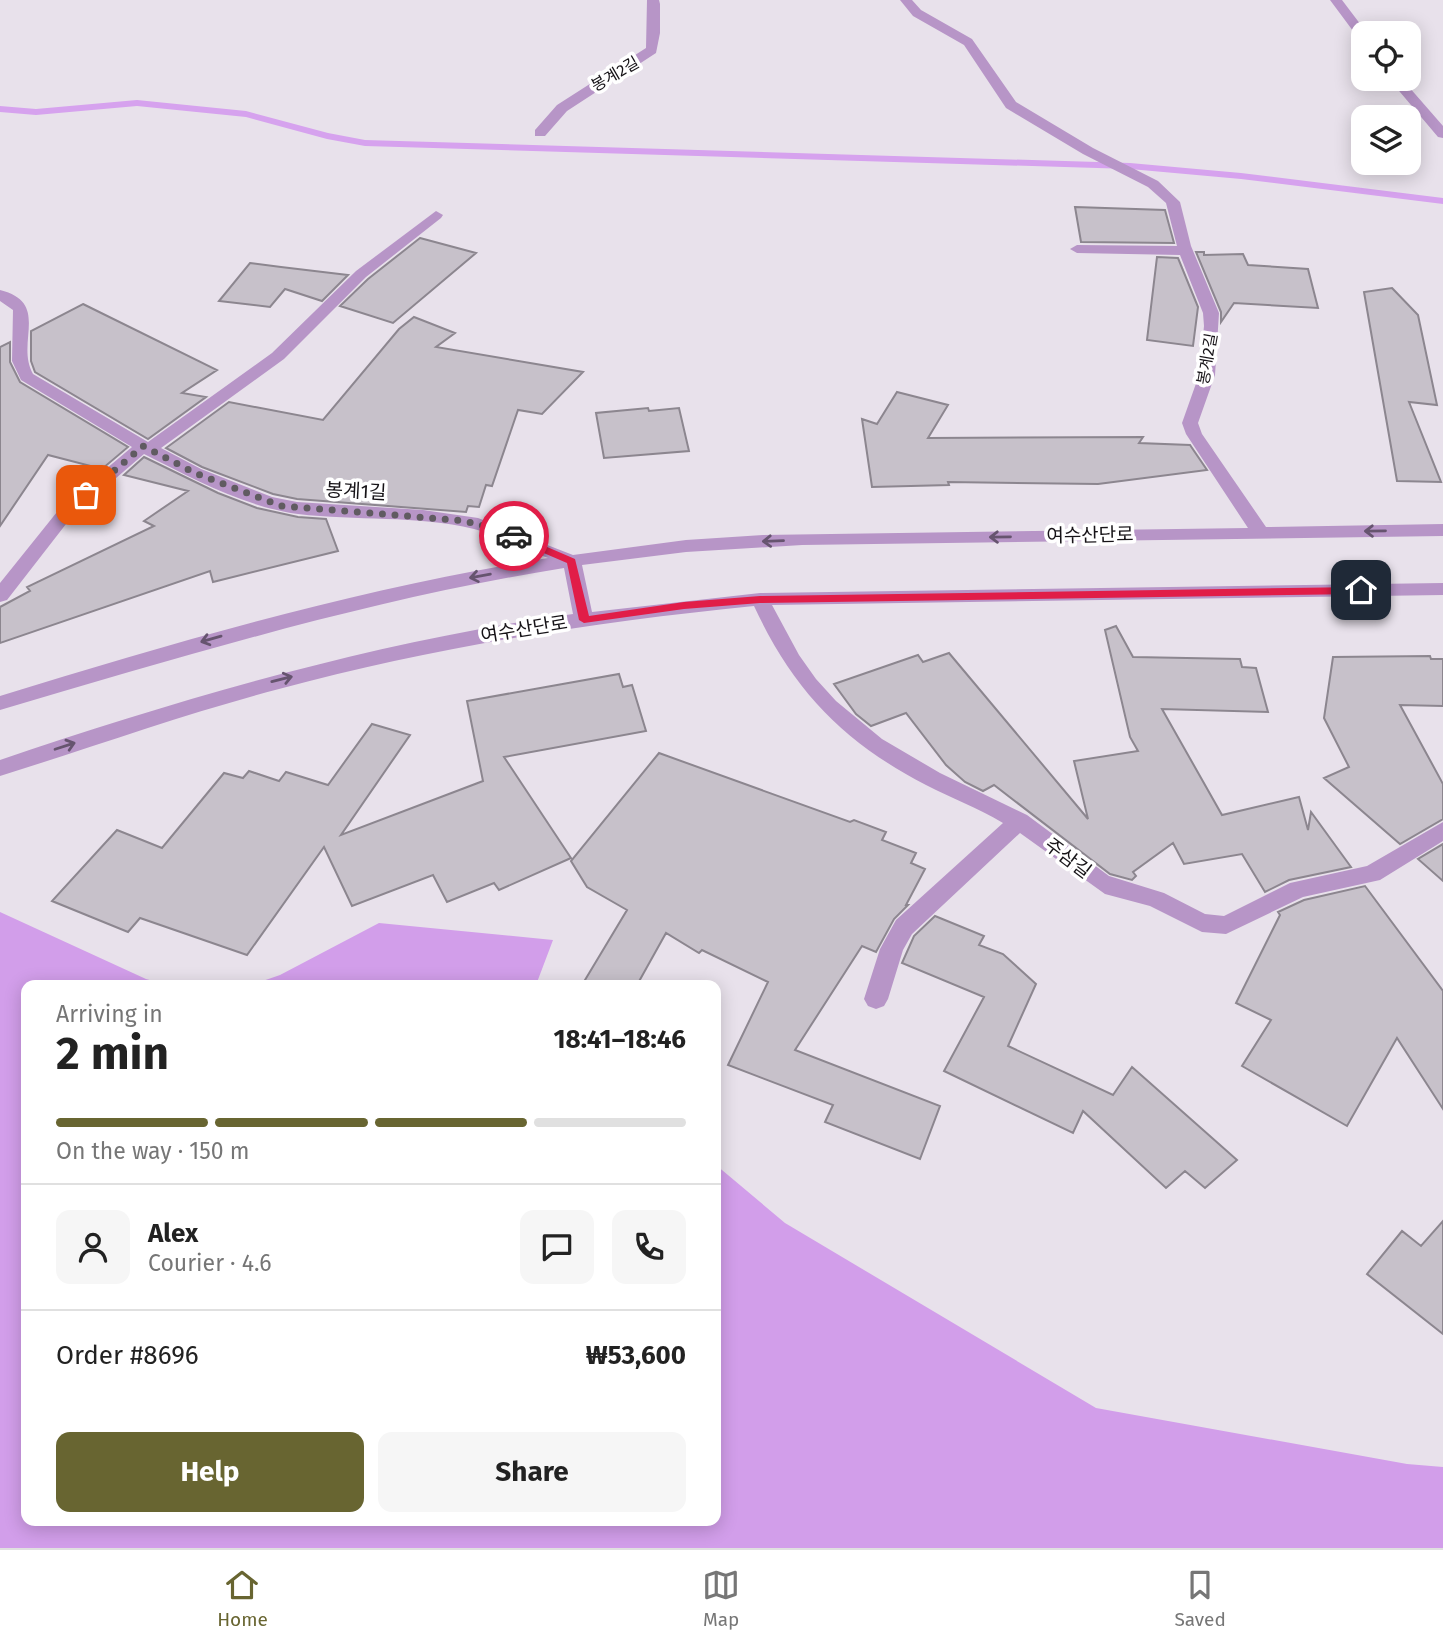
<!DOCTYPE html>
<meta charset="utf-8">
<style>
:root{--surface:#fff;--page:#f6f6f6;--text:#222;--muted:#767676;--line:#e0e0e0;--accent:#686531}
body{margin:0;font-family:"Fira Sans","Noto Sans KR",sans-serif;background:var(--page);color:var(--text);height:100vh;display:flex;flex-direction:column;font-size:26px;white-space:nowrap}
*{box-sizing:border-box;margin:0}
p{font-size:23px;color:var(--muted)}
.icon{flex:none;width:38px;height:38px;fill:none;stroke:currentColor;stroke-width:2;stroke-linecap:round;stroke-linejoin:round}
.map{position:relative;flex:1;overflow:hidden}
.drawer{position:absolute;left:21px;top:980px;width:700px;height:546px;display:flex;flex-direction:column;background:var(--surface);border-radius:14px;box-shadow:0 4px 18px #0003}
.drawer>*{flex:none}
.controls{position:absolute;left:1351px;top:21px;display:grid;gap:14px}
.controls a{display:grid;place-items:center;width:70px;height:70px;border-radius:14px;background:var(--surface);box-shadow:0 4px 18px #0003;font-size:35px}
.pin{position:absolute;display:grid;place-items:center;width:60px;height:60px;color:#fff;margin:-30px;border-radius:14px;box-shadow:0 4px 10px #0006}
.courier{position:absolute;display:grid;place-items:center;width:70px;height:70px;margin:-35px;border:5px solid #e11d48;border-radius:50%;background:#fff;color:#222;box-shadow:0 2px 9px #0007}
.head em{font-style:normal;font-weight:700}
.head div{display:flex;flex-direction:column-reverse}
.head{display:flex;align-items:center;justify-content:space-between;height:119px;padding:0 35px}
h1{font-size:46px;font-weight:700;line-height:52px}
.bar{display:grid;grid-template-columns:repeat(4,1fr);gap:10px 7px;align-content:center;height:84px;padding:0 35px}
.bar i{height:9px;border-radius:5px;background:var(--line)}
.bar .on{background:var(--accent)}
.bar p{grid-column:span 4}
.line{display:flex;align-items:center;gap:18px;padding:0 35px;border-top:2px solid var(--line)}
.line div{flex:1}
.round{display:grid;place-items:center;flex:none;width:74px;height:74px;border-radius:14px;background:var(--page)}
.button{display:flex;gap:14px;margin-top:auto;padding:14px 35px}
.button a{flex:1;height:80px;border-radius:14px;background:var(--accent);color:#fff;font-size:28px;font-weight:700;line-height:80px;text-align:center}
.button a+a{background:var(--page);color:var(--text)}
.menu{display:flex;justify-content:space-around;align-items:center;height:98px;border-top:2px solid var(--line);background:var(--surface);font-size:19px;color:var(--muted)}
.menu a{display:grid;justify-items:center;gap:4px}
.menu .on{color:var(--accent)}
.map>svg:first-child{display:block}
.forest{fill:#d29eea}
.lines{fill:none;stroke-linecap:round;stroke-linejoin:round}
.stream{fill:#d6a2ee;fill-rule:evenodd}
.building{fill:#c7c1ca;stroke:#8c868f;stroke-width:2}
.minor{fill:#b795c7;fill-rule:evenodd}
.oneway{stroke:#66546f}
.route{fill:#e11d48}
.done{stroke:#605b61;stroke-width:7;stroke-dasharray:0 12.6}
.labels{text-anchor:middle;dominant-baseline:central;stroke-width:7;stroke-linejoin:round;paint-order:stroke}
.far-street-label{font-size:16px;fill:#161317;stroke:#fff}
.street-label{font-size:19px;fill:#161317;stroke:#fff}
</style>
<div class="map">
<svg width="1443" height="1548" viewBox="0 0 1443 1548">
<rect width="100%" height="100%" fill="#e8e1eb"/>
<!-- forest -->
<path class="forest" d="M 0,912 L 146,979 L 168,985 L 26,985 L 26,1521 L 716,1521 L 716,1165 L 785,1223 L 1096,1408 L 1407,1464 L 1443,1467 L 1443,1548 L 0,1548 Z
M 379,923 L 553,940 L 536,985 L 251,985 L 280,975 Z"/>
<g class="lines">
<!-- stream -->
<path class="stream" d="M 137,100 L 246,111 L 328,133 L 365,140 L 1130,163 L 1241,173 L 1443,198 L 1443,204 L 1241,179 L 1130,169 L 365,146 L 327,139 L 246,117 L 137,106 L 36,115 L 0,112 L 0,106 L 36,109 Z"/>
</g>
<!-- building -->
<path class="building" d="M 1075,207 L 1165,210 L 1174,243 L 1081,242 Z
M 420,238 L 476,253 L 393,323 L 340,306 L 368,279 Z
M 1196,252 L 1204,252 L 1204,255 L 1243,254 L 1248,265 L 1308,269 L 1318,308 L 1234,303 L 1221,322 L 1221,312 Z
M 1157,257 L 1178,258 L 1198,307 L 1193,346 L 1147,340 Z
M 250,263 L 281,267 L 348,275 L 322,301 L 285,289 L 270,307 L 219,301 Z
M 1392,288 L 1418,315 L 1437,405 L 1409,402 L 1441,482 L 1397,481 L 1364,292 Z
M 83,304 L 217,370 L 182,393 L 206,397 L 148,439 L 35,372 L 31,361 L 31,331 Z
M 414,317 L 455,333 L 436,347 L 583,372 L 542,414 L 518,410 L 492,486 L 486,485 L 479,507 L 468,506 L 466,512 L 297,499 L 273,494 L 202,467 L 166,448 L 229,402 L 323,420 L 399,329 Z
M 10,342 L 10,362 L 20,382 L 128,447 L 102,469 L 48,455 L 0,526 L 0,347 Z
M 897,392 L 948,405 L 928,438 L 1143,437 L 1139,443 L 1190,445 L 1207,470 L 1098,484 L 948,482 L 949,485 L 872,487 L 862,419 L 877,424 Z
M 648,408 L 649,411 L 679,408 L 689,451 L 604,458 L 596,413 Z
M 144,457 L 218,493 L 257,508 L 298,517 L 326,519 L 338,551 L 213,582 L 210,571 L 0,643 L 0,607 L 30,591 L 27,587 L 154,526 L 144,521 L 188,491 L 124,475 Z
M 1116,626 L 1133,657 L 1240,659 L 1242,667 L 1256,668 L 1268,712 L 1162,709 L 1222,815 L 1299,797 L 1308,830 L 1311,812 L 1351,867 L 1289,880 L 1265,892 L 1242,854 L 1184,864 L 1173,843 L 1133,872 L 1136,876 L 1132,880 L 1110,874 L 994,785 L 983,791 L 965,782 L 946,765 L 906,713 L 871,726 L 856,714 L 834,684 L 918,655 L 923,662 L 949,653 L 1088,819 L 1074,761 L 1138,751 L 1130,737 L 1105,630 Z
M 1430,656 L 1431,659 L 1443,659 L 1443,706 L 1400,705 L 1443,784 L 1443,819 L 1400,844 L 1324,778 L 1349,767 L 1324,718 L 1333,657 Z
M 619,674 L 623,687 L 632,685 L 646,731 L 504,757 L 571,858 L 499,890 L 494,883 L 447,902 L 433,875 L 352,906 L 324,847 L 247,955 L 140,918 L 128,932 L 52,901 L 117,830 L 162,848 L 224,773 L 243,778 L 249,771 L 279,781 L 286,772 L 328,785 L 372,724 L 410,735 L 341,835 L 483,781 L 467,701 Z
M 659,753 L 850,822 L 854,820 L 886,832 L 882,840 L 916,853 L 911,863 L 925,869 L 906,905 L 908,905 L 894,919 L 876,952 L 862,946 L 795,1050 L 940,1106 L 920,1159 L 825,1122 L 833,1105 L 728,1065 L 768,982 L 702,950 L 699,953 L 666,933 L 637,985 L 582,985 L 627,910 L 587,887 L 571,861 Z
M 1443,844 L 1443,881 L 1418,859 Z
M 1365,886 L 1443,991 L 1443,1109 L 1397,1038 L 1347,1126 L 1242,1066 L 1271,1020 L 1236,1003 L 1280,915 L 1278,912 L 1304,900 Z
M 935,916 L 984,936 L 979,945 L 1003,954 L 1036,984 L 1008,1046 L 1113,1095 L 1132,1067 L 1237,1160 L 1205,1188 L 1185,1171 L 1166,1188 L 1083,1111 L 1073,1133 L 944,1071 L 984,997 L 902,963 L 914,936 Z
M 1443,1221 L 1443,1334 L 1367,1274 L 1402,1231 L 1421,1246 Z"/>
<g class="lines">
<!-- minor -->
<path class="minor" d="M 647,0 L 659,0 L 660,4 L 660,33 L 656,53 L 567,111 L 545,136 L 535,136 L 535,130 L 557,105 L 646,48 Z
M 900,0 L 912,0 L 921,10 L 972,39 L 1016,102 L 1093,148 L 1158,181 L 1180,202 L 1191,246 L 1219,313 L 1215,375 L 1198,423 L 1202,434 L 1266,527 L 1443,524 L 1443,536 L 802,545 L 686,552 L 582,565 L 592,612 L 760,593 L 1443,583 L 1443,595 L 772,605 L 799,655 L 816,679 L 836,701 L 882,739 L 940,773 L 1027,815 L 1109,876 L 1164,893 L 1205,914 L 1224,916 L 1290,883 L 1367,866 L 1443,822 L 1443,841 L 1380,880 L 1303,897 L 1226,934 L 1202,932 L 1150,906 L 1105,894 L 1020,833 L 912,934 L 903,950 L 888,999 L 884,1006 L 876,1009 L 868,1006 L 864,999 L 880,949 L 896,920 L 1003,823 C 978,808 951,798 926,785 C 843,742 793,690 754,606 C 593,622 435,647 279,689 C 184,714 93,747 0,776 L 0,760 C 186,697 378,641 573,614 L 564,568 C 371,599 187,655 0,710 L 0,696 C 180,640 362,588 548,558 C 524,549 499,535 474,529 C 416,515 356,521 298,514 C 245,507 192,478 144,454 L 73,515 L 7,600 L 0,602 L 0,583 L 61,507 L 132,447 L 21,380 L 12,361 L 13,310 L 0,301 L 0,290 C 51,303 15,342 33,374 L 148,442 L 272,353 L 356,271 L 436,211 L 443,215 L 441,218 L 366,277 L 284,359 L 161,448 L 201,469 L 272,497 L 297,502 L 423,510 L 478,518 L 573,555 L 686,540 L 763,535 L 1248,528 L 1186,434 L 1182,423 L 1199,375 L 1204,326 L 1203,313 L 1180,255 L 1077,253 L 1070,249 L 1077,245 L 1177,246 L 1166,203 L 1148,187 L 1083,154 L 1006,108 L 964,45 L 913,16 Z
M 1330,0 L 1342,0 L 1367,33 L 1363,33 L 1363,40 L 1359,39 Z
M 1389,79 L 1402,79 L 1443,126 L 1443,138 L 1438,137 Z"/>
</g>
<!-- one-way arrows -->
<defs><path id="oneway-shaft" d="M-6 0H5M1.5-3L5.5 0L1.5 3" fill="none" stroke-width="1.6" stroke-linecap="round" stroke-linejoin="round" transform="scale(1.75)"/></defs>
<g class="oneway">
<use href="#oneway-shaft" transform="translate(1375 531) rotate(179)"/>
<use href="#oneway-shaft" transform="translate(1000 537) rotate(179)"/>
<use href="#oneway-shaft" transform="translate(773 541) rotate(178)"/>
<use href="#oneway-shaft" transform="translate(480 576) rotate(170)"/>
<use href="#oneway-shaft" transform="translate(211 639) rotate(164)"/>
<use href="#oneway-shaft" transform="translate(282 679) rotate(-14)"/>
<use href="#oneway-shaft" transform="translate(65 746) rotate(-18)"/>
</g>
<!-- route -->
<path class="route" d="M 511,534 L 517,534 L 575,559 L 589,616 L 684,602 L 760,596 L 1361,587 L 1366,590 L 1361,594 L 760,603 L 684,609 L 584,623 L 579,620 L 567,563 L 511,539 Z"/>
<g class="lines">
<!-- done -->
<path class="done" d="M 86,495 L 143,446 L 195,473 L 281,506 L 456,520 L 478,524 L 514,536"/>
</g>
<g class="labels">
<!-- far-street labels -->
<g class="far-street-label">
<text transform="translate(615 74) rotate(-30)">봉계2길</text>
<text transform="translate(1207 359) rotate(-80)">봉계2길</text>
</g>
<!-- street labels -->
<g class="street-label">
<text transform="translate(356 491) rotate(3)">봉계1길</text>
<text transform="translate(1090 535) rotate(-1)">여수산단로</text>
<text transform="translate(524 629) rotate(-9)">여수산단로</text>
<text transform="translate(1068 858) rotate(37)">주삼길</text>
</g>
</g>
</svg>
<div class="controls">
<a><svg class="icon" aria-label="locate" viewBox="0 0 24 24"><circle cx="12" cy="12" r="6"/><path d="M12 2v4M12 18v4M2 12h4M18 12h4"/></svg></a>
<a><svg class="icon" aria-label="layers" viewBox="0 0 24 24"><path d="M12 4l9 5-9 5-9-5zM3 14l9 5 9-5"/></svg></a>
</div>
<div class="pin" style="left:86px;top:495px;background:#ea580c"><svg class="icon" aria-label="bag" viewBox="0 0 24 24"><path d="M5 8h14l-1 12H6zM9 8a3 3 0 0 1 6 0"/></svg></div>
<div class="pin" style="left:1361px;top:590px;background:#1f2937"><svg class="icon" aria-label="home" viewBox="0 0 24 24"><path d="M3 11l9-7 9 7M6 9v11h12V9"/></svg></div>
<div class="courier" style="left:514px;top:536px"><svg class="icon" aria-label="car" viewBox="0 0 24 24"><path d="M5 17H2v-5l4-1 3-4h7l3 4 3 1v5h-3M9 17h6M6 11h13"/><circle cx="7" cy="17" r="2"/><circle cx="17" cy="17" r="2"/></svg></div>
<section class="drawer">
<div class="head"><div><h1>2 min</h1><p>Arriving in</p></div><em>18:41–18:46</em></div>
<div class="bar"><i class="on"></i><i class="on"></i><i class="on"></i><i></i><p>On the way · 150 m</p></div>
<div class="line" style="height:126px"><a class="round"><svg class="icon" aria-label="person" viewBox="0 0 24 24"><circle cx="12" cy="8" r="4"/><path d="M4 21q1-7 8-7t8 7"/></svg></a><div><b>Alex</b><p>Courier · 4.6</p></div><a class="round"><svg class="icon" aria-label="chat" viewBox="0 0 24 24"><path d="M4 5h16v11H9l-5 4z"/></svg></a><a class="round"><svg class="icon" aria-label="phone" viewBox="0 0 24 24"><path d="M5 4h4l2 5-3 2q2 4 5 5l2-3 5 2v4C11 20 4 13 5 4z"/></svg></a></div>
<div class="line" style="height:91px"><div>Order #8696</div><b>₩53,600</b></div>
<div class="button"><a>Help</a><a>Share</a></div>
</section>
</div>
<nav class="menu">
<a class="on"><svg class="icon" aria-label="home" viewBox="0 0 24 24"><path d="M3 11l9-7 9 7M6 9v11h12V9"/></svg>Home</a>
<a><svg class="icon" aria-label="map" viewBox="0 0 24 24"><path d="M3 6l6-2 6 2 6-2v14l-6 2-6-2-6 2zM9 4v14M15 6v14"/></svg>Map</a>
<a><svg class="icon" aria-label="saved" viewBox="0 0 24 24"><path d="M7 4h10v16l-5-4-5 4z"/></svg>Saved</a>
</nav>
